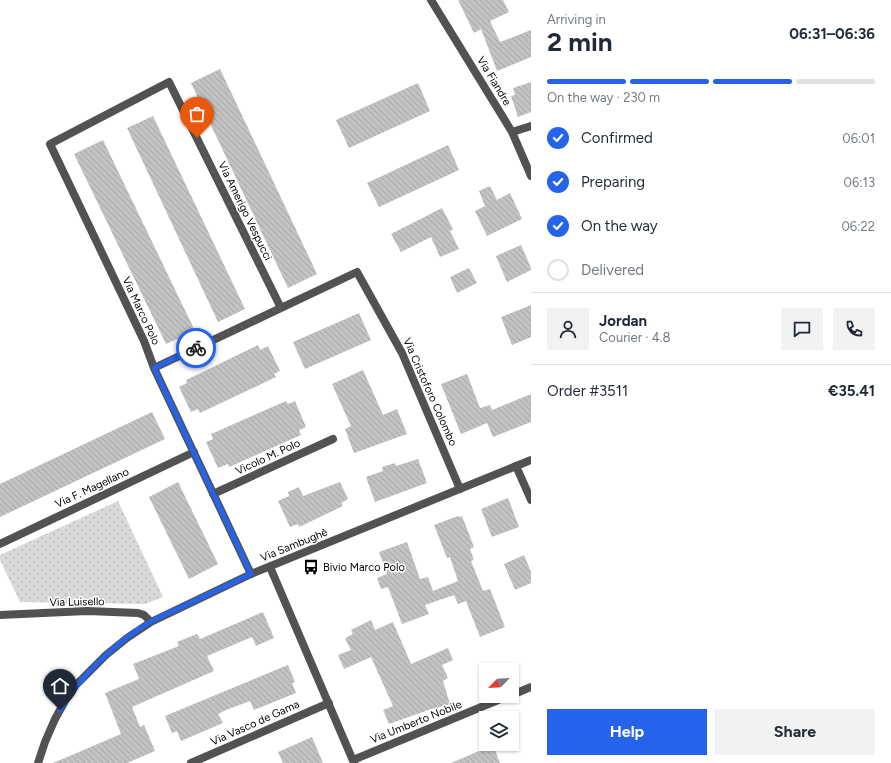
<!DOCTYPE html>
<meta charset="utf-8">
<style>
:root{--surface:#fff;--page:#f2f2f3;--text:#1f2937;--muted:#747a83;--line:#e0e1e3;--accent:#2563eb}
body{margin:0;font-family:Figtree,sans-serif;background:var(--page);color:var(--text);height:100vh;display:flex;flex-direction:column;font-size:15px;white-space:nowrap}
*{box-sizing:border-box;margin:0}
p{font-size:13px;color:var(--muted)}
.icon{flex:none;width:22px;height:22px;fill:none;stroke:currentColor;stroke-width:2;stroke-linecap:round;stroke-linejoin:round}
.map{position:relative;flex:1;overflow:hidden}
.details{display:flex;flex-direction:column;background:var(--surface);width:360px}
.details>*{flex:none}
.needle{width:26px;rotate:245deg}
.tools{position:absolute;left:479px;top:663px;display:grid;gap:8px}
.tools a{display:grid;place-items:center;width:40px;height:40px;border-radius:0px;background:var(--surface);box-shadow:0 1px 3px #0004;font-size:20px}
.pin{position:absolute;display:grid;place-items:center;width:34px;height:34px;color:#fff;margin:-41px -17px;border-radius:50% 50% 50% 0;rotate:-45deg;box-shadow:0 0 4px #0007}
.pin .icon{rotate:45deg}
.courier{position:absolute;display:grid;place-items:center;width:40px;height:40px;margin:-20px;border:3px solid #2563eb;border-radius:50%;background:#fff;color:#222;box-shadow:0 1px 5px #0007}
.overview em{font-style:normal;font-weight:700}
.overview div{display:flex;flex-direction:column-reverse}
.overview{display:flex;align-items:center;justify-content:space-between;height:68px;padding:0 16px}
h1{font-size:26px;font-weight:700;line-height:30px}
.bar{display:grid;grid-template-columns:repeat(4,1fr);gap:6px 4px;align-content:center;height:48px;padding:0 16px}
.bar i{height:5px;border-radius:3px;background:var(--line)}
.bar .active{background:var(--accent)}
.bar p{grid-column:span 4}
.line{display:flex;align-items:center;gap:10px;padding:0 16px;border-top:1px solid var(--line)}
.line div{flex:1}
.round{display:grid;place-items:center;flex:none;width:42px;height:42px;border-radius:0px;background:var(--page)}
ol{padding:0 16px;list-style:none}
li{display:flex;align-items:center;gap:12px;height:44px}
li p{margin-inline-start:auto}
li .icon{padding:4px;border-radius:50%;background:var(--accent);color:#fff;stroke-width:4}
li:last-child{color:var(--muted)}
li i{width:22px;height:22px;border:2px solid var(--line);border-radius:50%}
.button{display:flex;gap:8px;margin-top:auto;padding:8px 16px}
.button a{flex:1;height:46px;border-radius:0px;background:var(--accent);color:#fff;font-size:16px;font-weight:700;line-height:46px;text-align:center}
.button a+a{background:var(--page);color:var(--text)}
main{display:flex;flex:1;min-height:0}
.map>svg:first-child{display:block}
.park{fill:url(#park-dots)}
.building{fill:url(#building-back-hatch)}
.lines{fill:none;stroke-linecap:round;stroke-linejoin:round}
.minor{stroke:#525252;stroke-width:8}
.tertiary{stroke:#525252;stroke-width:8}
.done{stroke:#595959;stroke-width:4;stroke-dasharray:0 7.2}
.route{stroke:#2563eb;stroke-width:5}
.labels{text-anchor:middle;dominant-baseline:central;stroke-width:3;stroke-linejoin:round;paint-order:stroke}
.street-label{font-size:11px;fill:#000;stroke:#fff}
.poi-label{font-size:11px;fill:#000;stroke:#fff;text-anchor:start}
</style>
<main>
<div class="map">
<svg width="531" height="763" viewBox="0 0 531 763">
<defs>
<pattern id="park-dots" width="8" height="8" patternUnits="userSpaceOnUse"><rect width="8" height="8" fill="#d9d9d9"/><path d="M2 2h.1M6 6h.1" fill="none" stroke="#b8b8b8" stroke-width="1.8" stroke-linecap="round"/></pattern>
<pattern id="building-back-hatch" width="6" height="6" patternUnits="userSpaceOnUse"><rect width="6" height="6" fill="#c2c2c2"/><path d="M-1 5l2 2M0 0l6 6M5-1l2 2" fill="none" stroke="#a5a5a5"/></pattern>
</defs>
<rect width="100%" height="100%" fill="#fff"/>
<!-- park -->
<path class="park" d="M 118,501 L 163,597 L 145,604 L 20,602 L 0,560 L 0,555 Z"/>
<!-- building -->
<path class="building" d="M 458,0 L 503,0 L 509,12 L 490,21 L 500,42 L 531,30 L 531,57 L 497,71 L 481,29 L 474,33 Z
M 220,69 L 317,274 L 288,288 L 191,83 Z
M 531,82 L 531,112 L 518,117 L 511,96 L 515,95 L 513,88 Z
M 418,83 L 430,111 L 349,148 L 336,120 Z
M 153,116 L 245,309 L 218,322 L 127,128 Z
M 103,140 L 195,331 L 166,344 L 74,154 Z
M 448,145 L 459,170 L 379,207 L 367,183 Z
M 490,186 L 497,200 L 510,193 L 522,219 L 487,236 L 475,211 L 485,206 L 479,191 Z
M 442,208 L 453,229 L 450,231 L 459,249 L 440,257 L 431,237 L 401,252 L 391,234 Z
M 521,245 L 531,268 L 531,270 L 507,282 L 496,256 Z
M 469,268 L 477,283 L 457,293 L 450,277 Z
M 531,305 L 531,337 L 512,345 L 501,317 Z
M 359,313 L 371,340 L 305,369 L 293,342 Z
M 258,345 L 260,350 L 268,346 L 280,371 L 274,374 L 276,377 L 200,413 L 198,409 L 191,412 L 179,387 L 187,383 L 186,380 Z
M 363,370 L 383,415 L 397,409 L 407,434 L 354,453 L 345,429 L 351,426 L 332,384 Z
M 467,374 L 480,408 L 490,405 L 492,410 L 531,394 L 531,422 L 493,437 L 487,423 L 461,434 L 441,384 Z
M 286,401 L 288,404 L 295,401 L 306,427 L 299,430 L 301,435 L 229,467 L 228,464 L 218,468 L 206,442 L 213,439 L 211,434 Z
M 152,412 L 165,439 L 0,517 L 0,484 Z
M 418,459 L 427,483 L 375,502 L 366,477 L 383,471 L 382,467 L 395,463 L 396,466 Z
M 178,482 L 218,564 L 189,579 L 149,497 Z
M 340,482 L 348,499 L 341,503 L 343,506 L 299,527 L 298,524 L 290,527 L 278,501 L 289,496 L 288,492 L 299,487 L 303,496 Z
M 508,498 L 519,527 L 492,537 L 481,509 Z
M 458,516 L 459,517 L 462,516 L 474,547 L 470,549 L 474,560 L 471,561 L 483,591 L 490,589 L 505,627 L 480,637 L 466,601 L 458,604 L 454,595 L 425,605 L 429,614 L 402,624 L 388,587 L 381,589 L 377,578 L 387,574 L 379,552 L 407,542 L 420,579 L 428,577 L 433,591 L 458,581 L 450,557 L 447,558 L 434,525 Z
M 524,555 L 531,572 L 531,583 L 515,590 L 504,564 Z
M 263,612 L 274,638 L 256,646 L 252,637 L 207,656 L 214,671 L 132,707 L 140,727 L 144,725 L 155,751 L 127,763 L 53,763 L 121,734 L 105,693 L 139,679 L 133,664 L 179,646 L 177,642 L 197,634 L 200,639 Z
M 371,620 L 375,630 L 393,622 L 411,664 L 448,648 L 453,660 L 442,665 L 448,678 L 443,681 L 450,704 L 434,709 L 434,708 L 389,724 L 383,710 L 393,706 L 371,657 L 344,669 L 338,655 L 351,650 L 345,638 L 353,634 L 351,630 Z
M 288,665 L 295,682 L 292,683 L 296,693 L 254,710 L 250,701 L 226,710 L 218,714 L 223,723 L 181,741 L 177,731 L 172,733 L 165,716 Z
M 312,737 L 323,763 L 283,763 L 278,752 Z
M 493,745 L 500,763 L 451,763 Z"/>
<g class="lines">
<!-- minor -->
<path class="minor" d="M 431,0 L 512,132 L 531,176
M 512,132 L 531,126
M 154,368 L 357,272 L 402,353 L 460,489
M 516,466 L 531,500
M 213,494 L 333,439
M 0,544 L 194,452
M 270,567 L 354,763
M 251,574 L 154,368 L 144,341 L 50,144 L 169,82 L 281,308
M 512,695 L 531,687
M 353,760 L 508,696
M 191,763 L 329,703"/>
<!-- tertiary -->
<path class="tertiary" d="M 0,615 L 87,611 L 138,613 L 144,615 L 151,622
M 38,763 L 45,742 L 55,719 L 65,701 L 76,685 L 106,655 L 127,638 L 151,622 L 251,574 L 531,460"/>
</g>
<g class="lines">
<!-- done -->
<path class="done" d="M 196,348 L 280,308 L 197,138"/>
<!-- route -->
<path class="route" d="M 60,710 C 79,677 118,640 152,621 C 163,615 176,610 188,604 C 209,594 230,584 251,574 L 154,368 L 196,348"/>
</g>
<!-- icons -->
<defs>
<g id="bus-bare" transform="scale(1.2)"><path d="M-5-6H5V4H4V6H2V4H-2V6H-4V4H-5ZM-3.5-4V0h7V-4ZM-3.5 1.2v1.5H-2V1.2ZM2 1.2v1.5H3.5V1.2Z" fill="#000" stroke="#fff" stroke-width="2.5" paint-order="stroke"/></g>
</defs>
<g fill-rule="evenodd">
<use href="#bus-bare" x="311" y="567"/>
</g>
<g class="labels">
<!-- street labels -->
<g class="street-label">
<text transform="translate(494 81) rotate(59)">Via Fiandre</text>
<text transform="translate(245 211) rotate(64)">Via Amerigo Vespucci</text>
<text transform="translate(141 311) rotate(65)">Via Marco Polo</text>
<text transform="translate(430 392) rotate(66)">Via Cristoforo Colombo</text>
<text transform="translate(268 457) rotate(-25)">Vicolo M. Polo</text>
<text transform="translate(92 488) rotate(-25)">Via F. Magellano</text>
<text transform="translate(294 545) rotate(-22)">Via Sambughè</text>
<text transform="translate(77 602) rotate(-1)">Via Luisello</text>
<text transform="translate(416 722) rotate(-22)">Via Umberto Nobile</text>
<text transform="translate(255 723) rotate(-24)">Via Vasco de Gama</text>
</g>
<!-- poi labels -->
<g class="poi-label">
<text x="323" y="567">Bivio Marco Polo</text>
</g>
</g>
</svg>
<div class="tools">
<a><svg class="needle" viewBox="-14 -14 28 28"><path d="M0-13l5 13h-10z" fill="#e53935"/><path d="M0 13l5-13h-10z" fill="#747a83"/></svg></a>
<a><svg class="icon" aria-label="layers" viewBox="0 0 24 24"><path d="M12 4l9 5-9 5-9-5zM3 14l9 5 9-5"/></svg></a>
</div>
<div class="pin" style="left:197px;top:138px;background:#ea580c"><svg class="icon" aria-label="bag" viewBox="0 0 24 24"><path d="M5 8h14l-1 12H6zM9 8a3 3 0 0 1 6 0"/></svg></div>
<div class="pin" style="left:60px;top:710px;background:#1f2937"><svg class="icon" aria-label="home" viewBox="0 0 24 24"><path d="M3 11l9-7 9 7M6 9v11h12V9"/></svg></div>
<div class="courier" style="left:196px;top:348px"><svg class="icon" aria-label="bike" viewBox="0 0 24 24"><circle cx="6" cy="16" r="4"/><circle cx="18" cy="16" r="4"/><path d="M6 16l4-8h5l3 8M10 8l3 8H6M13 5h3"/></svg></div>
</div>
<section class="details">
<div class="overview"><div><h1>2 min</h1><p>Arriving in</p></div><em>06:31–06:36</em></div>
<div class="bar"><i class="active"></i><i class="active"></i><i class="active"></i><i></i><p>On the way · 230 m</p></div>
<ol>
<li><svg class="icon" aria-label="check" viewBox="0 0 24 24"><path d="M5 12l5 5 9-10"/></svg>Confirmed<p>06:01</p></li>
<li><svg class="icon" aria-label="check" viewBox="0 0 24 24"><path d="M5 12l5 5 9-10"/></svg>Preparing<p>06:13</p></li>
<li><svg class="icon" aria-label="check" viewBox="0 0 24 24"><path d="M5 12l5 5 9-10"/></svg>On the way<p>06:22</p></li>
<li><i></i>Delivered</li>
</ol>
<div class="line" style="height:72px"><a class="round"><svg class="icon" aria-label="person" viewBox="0 0 24 24"><circle cx="12" cy="8" r="4"/><path d="M4 21q1-7 8-7t8 7"/></svg></a><div><b>Jordan</b><p>Courier · 4.8</p></div><a class="round"><svg class="icon" aria-label="chat" viewBox="0 0 24 24"><path d="M4 5h16v11H9l-5 4z"/></svg></a><a class="round"><svg class="icon" aria-label="phone" viewBox="0 0 24 24"><path d="M5 4h4l2 5-3 2q2 4 5 5l2-3 5 2v4C11 20 4 13 5 4z"/></svg></a></div>
<div class="line" style="height:52px"><div>Order #3511</div><b>€35.41</b></div>
<div class="button"><a>Help</a><a>Share</a></div>
</section>
</main>
